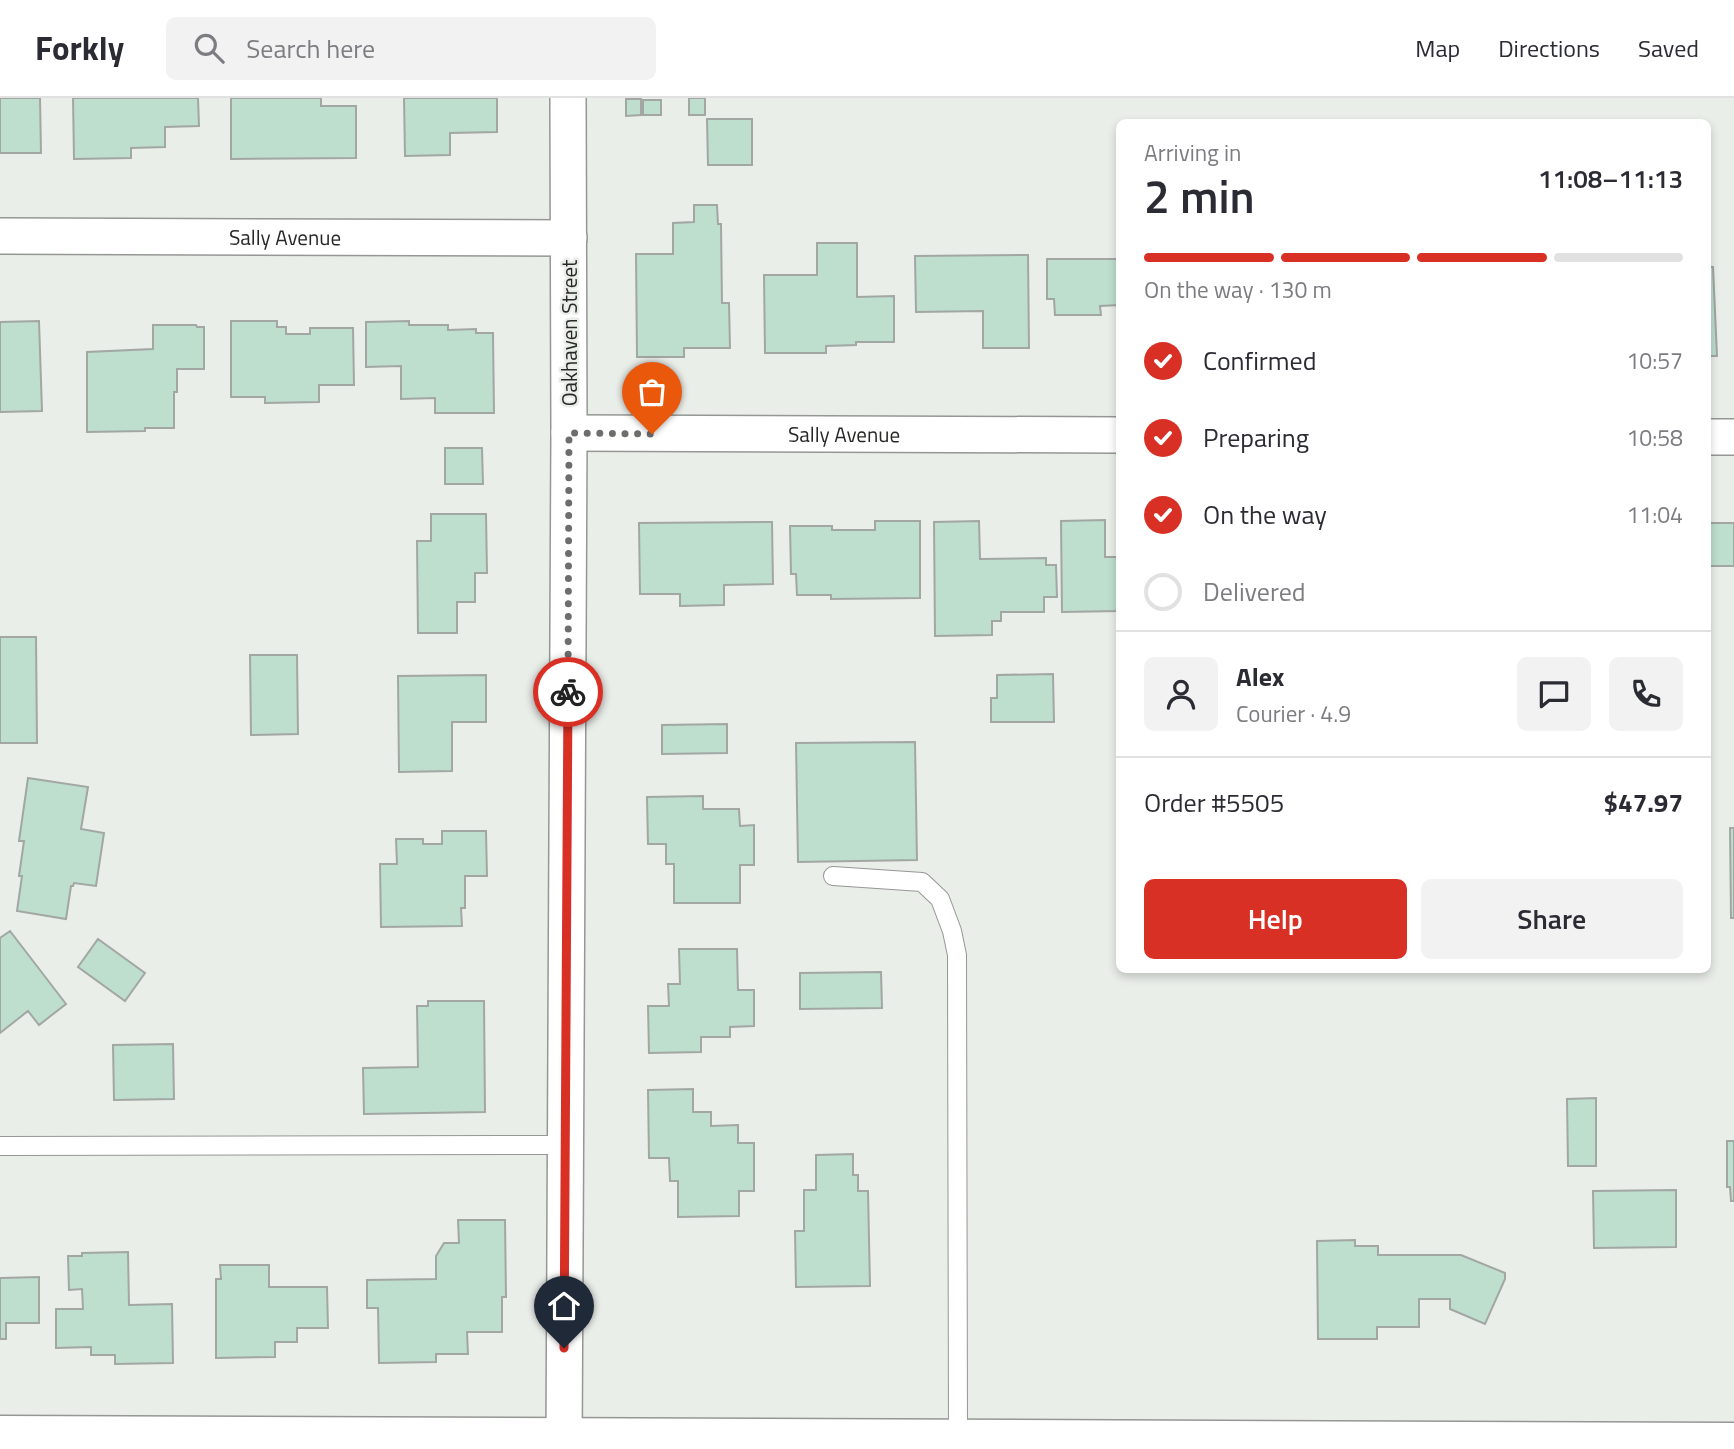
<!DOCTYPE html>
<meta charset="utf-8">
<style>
:root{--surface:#fff;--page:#f2f2f3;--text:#2b2b33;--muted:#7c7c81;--line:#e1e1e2;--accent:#d93025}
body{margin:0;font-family:"Titillium Web",sans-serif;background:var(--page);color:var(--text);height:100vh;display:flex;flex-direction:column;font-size:26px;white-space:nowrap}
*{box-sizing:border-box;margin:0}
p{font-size:23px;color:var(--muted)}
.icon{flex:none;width:38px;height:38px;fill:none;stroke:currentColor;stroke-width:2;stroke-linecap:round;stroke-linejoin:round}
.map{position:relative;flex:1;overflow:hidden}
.drawer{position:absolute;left:1116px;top:21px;width:595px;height:854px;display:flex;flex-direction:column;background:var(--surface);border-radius:10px;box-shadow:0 4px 10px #0003}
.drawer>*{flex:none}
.pin{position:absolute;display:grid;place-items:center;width:60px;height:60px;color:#fff;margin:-72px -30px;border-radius:50% 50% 50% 0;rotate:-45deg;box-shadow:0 0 7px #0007}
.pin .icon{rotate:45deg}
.courier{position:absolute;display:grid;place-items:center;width:70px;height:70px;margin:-35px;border:5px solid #d93025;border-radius:50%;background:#fff;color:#222;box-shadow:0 2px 9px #0007}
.overview em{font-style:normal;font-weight:600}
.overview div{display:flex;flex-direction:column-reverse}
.overview{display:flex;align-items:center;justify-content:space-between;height:119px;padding:0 28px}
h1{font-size:46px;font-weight:600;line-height:52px}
.bar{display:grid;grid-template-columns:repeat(4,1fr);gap:10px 7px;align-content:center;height:84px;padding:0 28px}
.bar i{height:9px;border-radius:5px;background:var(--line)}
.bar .selected{background:var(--accent)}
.bar p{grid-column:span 4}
.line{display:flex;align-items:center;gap:18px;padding:0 28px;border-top:2px solid var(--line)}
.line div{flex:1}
.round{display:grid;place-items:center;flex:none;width:74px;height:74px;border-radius:10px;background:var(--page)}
ol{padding:0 28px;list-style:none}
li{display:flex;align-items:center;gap:21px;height:77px}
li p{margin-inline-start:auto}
li .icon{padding:7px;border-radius:50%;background:var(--accent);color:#fff;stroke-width:4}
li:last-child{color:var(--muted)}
li i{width:38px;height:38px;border:4px solid var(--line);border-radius:50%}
.action{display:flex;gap:14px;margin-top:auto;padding:14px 28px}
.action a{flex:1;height:80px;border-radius:10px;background:var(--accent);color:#fff;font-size:28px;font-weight:600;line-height:80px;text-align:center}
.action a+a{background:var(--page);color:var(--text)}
header{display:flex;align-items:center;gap:42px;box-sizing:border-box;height:98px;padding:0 35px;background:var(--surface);border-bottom:2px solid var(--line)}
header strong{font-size:33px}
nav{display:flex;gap:38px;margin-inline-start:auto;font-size:24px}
.search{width:490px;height:63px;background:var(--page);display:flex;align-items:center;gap:18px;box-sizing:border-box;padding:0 24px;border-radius:10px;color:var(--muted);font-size:26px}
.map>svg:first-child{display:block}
.building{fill:#bedece;stroke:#a2a7a4;stroke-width:2}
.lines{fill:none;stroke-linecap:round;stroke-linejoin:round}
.lane-casing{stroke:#949793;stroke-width:20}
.street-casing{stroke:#949793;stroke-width:38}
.secondary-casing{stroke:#949793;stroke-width:41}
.lane{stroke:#fff;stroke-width:18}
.street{stroke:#fff;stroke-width:35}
.secondary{stroke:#fff;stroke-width:38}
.done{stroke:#6c6e6b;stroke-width:7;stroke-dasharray:0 12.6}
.route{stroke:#d93025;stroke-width:9}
.labels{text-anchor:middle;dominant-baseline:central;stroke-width:5;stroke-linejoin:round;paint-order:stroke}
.street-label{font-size:21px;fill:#282927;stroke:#eaeee9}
</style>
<header>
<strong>Forkly</strong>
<div class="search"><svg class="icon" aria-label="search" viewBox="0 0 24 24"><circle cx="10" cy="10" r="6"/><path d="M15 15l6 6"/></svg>Search here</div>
<nav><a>Map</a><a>Directions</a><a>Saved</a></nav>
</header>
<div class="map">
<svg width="1734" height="1351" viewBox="0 0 1734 1351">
<rect width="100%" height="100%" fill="#eaeee9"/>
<!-- building -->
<path class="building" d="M 0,0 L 40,0 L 41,55 L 0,55 Z
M 73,0 L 198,0 L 199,28 L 165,29 L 165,49 L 131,50 L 131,60 L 74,61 Z
M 231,0 L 321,0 L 321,8 L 356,8 L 356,60 L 231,61 Z
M 404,0 L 497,0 L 497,34 L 450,35 L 450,57 L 405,58 Z
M 689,0 L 705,0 L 705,17 L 689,17 Z
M 626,1 L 641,1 L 641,17 L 626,18 Z
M 643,2 L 661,2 L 661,17 L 643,17 Z
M 707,21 L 752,21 L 752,67 L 708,67 Z
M 694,107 L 717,107 L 718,126 L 721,126 L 722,205 L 729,205 L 730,250 L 684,250 L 684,259 L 637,259 L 636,156 L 673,156 L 673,125 L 694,124 Z
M 817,145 L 857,145 L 857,199 L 894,198 L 894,244 L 856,244 L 856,247 L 826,248 L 826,255 L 765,255 L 764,177 L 817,177 Z
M 1028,157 L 1029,250 L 983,250 L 983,213 L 916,214 L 915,158 Z
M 1047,161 L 1120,161 L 1120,207 L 1100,208 L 1101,217 L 1055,217 L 1054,201 L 1047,201 Z
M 1708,169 L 1713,169 L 1717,258 L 1708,258 Z
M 39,223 L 42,313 L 0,314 L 0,224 Z
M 231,223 L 277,223 L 277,229 L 286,229 L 286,236 L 310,236 L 310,230 L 353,230 L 354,287 L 319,287 L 319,304 L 265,305 L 265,299 L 231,299 Z
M 409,223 L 409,227 L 448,227 L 448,232 L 476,231 L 476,235 L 493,235 L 494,315 L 435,315 L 435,300 L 401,301 L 401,268 L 366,269 L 366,224 Z
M 153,227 L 196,227 L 197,229 L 204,229 L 204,271 L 177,271 L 177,294 L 174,294 L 174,330 L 145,330 L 145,333 L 87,334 L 87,254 L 153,251 Z
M 445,350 L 482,350 L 483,386 L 445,386 Z
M 431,416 L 486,416 L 487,475 L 475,475 L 475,504 L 457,504 L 457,535 L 418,535 L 417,443 L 431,443 Z
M 1105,422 L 1105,459 L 1120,459 L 1120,513 L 1062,514 L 1061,423 Z
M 875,423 L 920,423 L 920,500 L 831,501 L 831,497 L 797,497 L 796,476 L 791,476 L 790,428 L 832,428 L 832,432 L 875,432 Z
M 979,423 L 980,461 L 1046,460 L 1046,467 L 1056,467 L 1057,499 L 1044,499 L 1044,514 L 1001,514 L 1001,523 L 992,523 L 992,537 L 935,538 L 934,424 Z
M 772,424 L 773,486 L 724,487 L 724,507 L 680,508 L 680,496 L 640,496 L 639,425 Z
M 1708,425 L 1734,425 L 1734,468 L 1708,468 Z
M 0,539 L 36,539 L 37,645 L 0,645 Z
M 250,557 L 297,557 L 298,636 L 251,637 Z
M 1053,576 L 1054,624 L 991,624 L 991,600 L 997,600 L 997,577 Z
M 486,577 L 486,624 L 452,624 L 452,673 L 399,674 L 398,578 Z
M 727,626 L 727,655 L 662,656 L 662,627 Z
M 915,644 L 917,762 L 798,764 L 796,645 Z
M 28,680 L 88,689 L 81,731 L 104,735 L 96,788 L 74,785 L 73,788 L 71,788 L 66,821 L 17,813 L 22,778 L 19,778 L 24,743 L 19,743 Z
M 703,698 L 703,711 L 739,711 L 740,728 L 754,727 L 754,767 L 740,767 L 740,805 L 674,805 L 674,766 L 666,766 L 666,746 L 648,746 L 647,699 Z
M 1730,730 L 1734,730 L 1734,820 L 1731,820 Z
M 442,733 L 486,733 L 487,778 L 465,778 L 465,810 L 461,810 L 462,828 L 381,829 L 380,766 L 397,766 L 396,741 L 423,741 L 423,746 L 442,746 Z
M 10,833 L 66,906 L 39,927 L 28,913 L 0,935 L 0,840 Z
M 98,841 L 145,875 L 125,903 L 78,869 Z
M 679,851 L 737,851 L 738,892 L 754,892 L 754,928 L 730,929 L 730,939 L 701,939 L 701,954 L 649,955 L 648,908 L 669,908 L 668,886 L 680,886 Z
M 881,874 L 882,910 L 800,911 L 800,875 Z
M 428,903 L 484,903 L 485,1014 L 364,1016 L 363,970 L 418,969 L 417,908 L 428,908 Z
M 173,946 L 174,1001 L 114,1002 L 113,947 Z
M 693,991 L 693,1014 L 711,1014 L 711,1028 L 738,1027 L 738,1045 L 754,1045 L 754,1093 L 739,1093 L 739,1118 L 678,1119 L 678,1083 L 670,1083 L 669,1060 L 649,1060 L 648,992 Z
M 1596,1000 L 1596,1068 L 1568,1068 L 1567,1001 Z
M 1727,1043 L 1734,1043 L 1734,1103 L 1731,1103 L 1730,1089 L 1727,1089 Z
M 853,1056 L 853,1077 L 858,1077 L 858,1093 L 868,1093 L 870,1188 L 796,1189 L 795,1133 L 804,1133 L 804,1092 L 816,1092 L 816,1057 Z
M 1676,1092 L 1676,1149 L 1594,1150 L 1593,1093 Z
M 458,1122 L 505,1122 L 506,1199 L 502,1199 L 502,1234 L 467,1234 L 468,1256 L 436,1256 L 436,1264 L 379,1265 L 378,1210 L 367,1210 L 367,1182 L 436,1181 L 436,1158 L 444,1145 L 459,1145 Z
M 1355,1142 L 1355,1148 L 1378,1148 L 1378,1157 L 1461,1157 L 1505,1175 L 1505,1181 L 1485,1226 L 1450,1211 L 1450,1201 L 1419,1201 L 1419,1229 L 1377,1229 L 1377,1241 L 1318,1241 L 1317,1143 Z
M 128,1154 L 129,1207 L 172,1206 L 173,1265 L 115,1266 L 115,1257 L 91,1257 L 91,1249 L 56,1250 L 56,1211 L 83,1211 L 82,1191 L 69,1192 L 68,1158 L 82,1158 L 82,1155 Z
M 220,1167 L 269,1167 L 269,1189 L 327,1189 L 328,1230 L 297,1230 L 297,1244 L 275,1244 L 275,1259 L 216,1260 L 216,1181 L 221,1181 Z
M 39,1179 L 39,1225 L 6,1225 L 6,1241 L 0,1241 L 0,1180 Z"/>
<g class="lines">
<!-- lane casing -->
<g class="lane-casing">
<path id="lane" d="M 833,778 L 922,784 L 940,801 L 952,833 L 957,857 L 958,1341
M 0,1048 L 565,1047"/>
</g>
<!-- street casing -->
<g class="street-casing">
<g id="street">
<path id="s1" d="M 0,138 L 569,140"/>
<path id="s2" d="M 569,335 L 1120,337"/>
<path d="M 1708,339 L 1734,339"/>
<path d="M 564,1351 L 569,335 L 568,0"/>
</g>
</g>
<!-- secondary casing -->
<g class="secondary-casing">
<path id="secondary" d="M 0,1337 L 1734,1344"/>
</g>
<!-- lane -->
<use href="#lane" class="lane"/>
<!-- street -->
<use href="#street" class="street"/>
<!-- secondary -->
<use href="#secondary" class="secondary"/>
</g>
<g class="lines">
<!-- done -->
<path class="done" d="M 568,594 L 569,335 L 652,336"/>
<!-- route -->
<path class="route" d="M 564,1250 L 568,594"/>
</g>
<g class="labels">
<!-- street labels -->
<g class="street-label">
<text stroke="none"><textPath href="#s1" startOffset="285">Sally Avenue</textPath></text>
<text transform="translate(569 235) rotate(-90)">Oakhaven Street</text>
<text stroke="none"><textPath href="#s2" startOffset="275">Sally Avenue</textPath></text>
</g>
</g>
</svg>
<div class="pin" style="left:652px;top:336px;background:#ea580c"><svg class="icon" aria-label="bag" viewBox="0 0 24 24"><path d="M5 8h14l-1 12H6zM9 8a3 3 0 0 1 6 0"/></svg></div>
<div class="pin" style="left:564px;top:1250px;background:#1f2937"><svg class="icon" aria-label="home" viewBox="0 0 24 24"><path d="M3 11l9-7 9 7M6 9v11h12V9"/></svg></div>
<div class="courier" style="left:568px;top:594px"><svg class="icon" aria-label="bike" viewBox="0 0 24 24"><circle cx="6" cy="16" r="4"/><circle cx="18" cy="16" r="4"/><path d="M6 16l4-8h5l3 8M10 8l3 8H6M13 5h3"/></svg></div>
<section class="drawer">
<div class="overview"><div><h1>2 min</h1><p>Arriving in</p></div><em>11:08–11:13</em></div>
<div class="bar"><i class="selected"></i><i class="selected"></i><i class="selected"></i><i></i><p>On the way · 130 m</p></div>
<ol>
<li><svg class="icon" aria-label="check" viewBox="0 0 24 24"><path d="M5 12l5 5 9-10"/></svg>Confirmed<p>10:57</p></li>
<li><svg class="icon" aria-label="check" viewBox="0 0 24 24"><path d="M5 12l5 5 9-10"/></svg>Preparing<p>10:58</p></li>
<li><svg class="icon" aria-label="check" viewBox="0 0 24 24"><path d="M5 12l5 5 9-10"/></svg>On the way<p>11:04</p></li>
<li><i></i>Delivered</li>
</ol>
<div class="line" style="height:126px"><a class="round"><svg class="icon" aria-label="person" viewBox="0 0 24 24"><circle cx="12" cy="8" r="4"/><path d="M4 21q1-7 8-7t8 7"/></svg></a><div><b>Alex</b><p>Courier · 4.9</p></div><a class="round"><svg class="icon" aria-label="chat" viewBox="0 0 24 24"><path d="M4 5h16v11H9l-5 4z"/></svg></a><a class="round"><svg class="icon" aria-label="phone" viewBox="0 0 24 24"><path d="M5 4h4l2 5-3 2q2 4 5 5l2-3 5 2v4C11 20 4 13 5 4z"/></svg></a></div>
<div class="line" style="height:91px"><div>Order #5505</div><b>$47.97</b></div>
<div class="action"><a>Help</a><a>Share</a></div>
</section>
</div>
